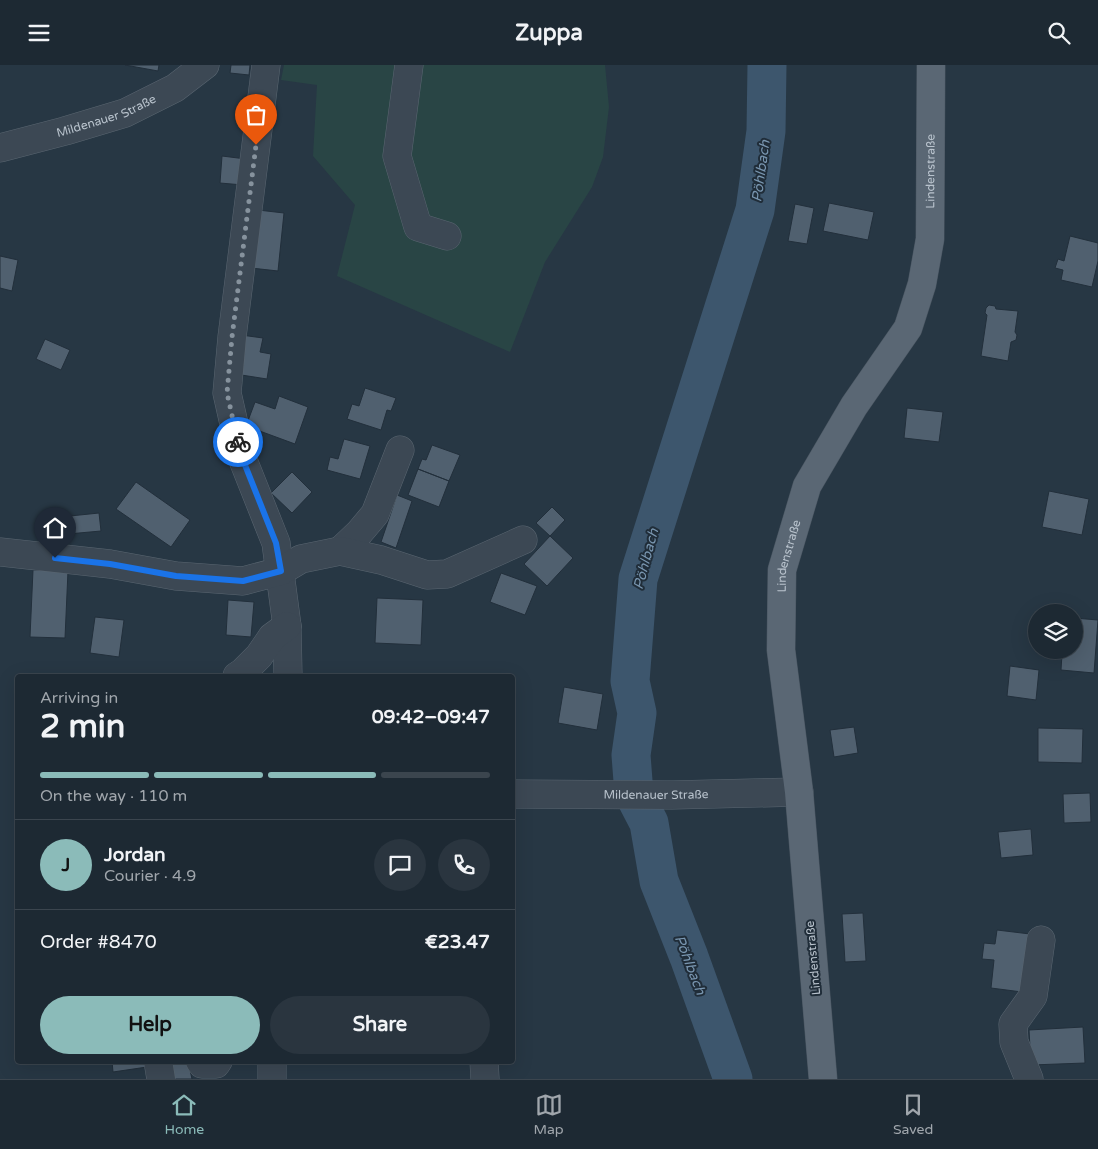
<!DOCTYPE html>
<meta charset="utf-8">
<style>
:root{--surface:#1d2933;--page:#2a353f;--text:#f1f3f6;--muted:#a0a6ac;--line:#3b454e;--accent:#8bbbb9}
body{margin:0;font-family:"Varela Round",sans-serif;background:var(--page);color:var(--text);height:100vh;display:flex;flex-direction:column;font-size:19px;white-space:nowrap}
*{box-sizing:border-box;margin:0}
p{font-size:16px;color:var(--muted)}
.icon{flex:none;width:28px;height:28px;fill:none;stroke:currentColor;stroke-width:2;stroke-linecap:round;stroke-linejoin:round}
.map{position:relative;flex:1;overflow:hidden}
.sheet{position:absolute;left:15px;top:609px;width:500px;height:390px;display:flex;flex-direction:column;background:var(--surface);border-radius:5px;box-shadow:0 5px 20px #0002,0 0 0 1px var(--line)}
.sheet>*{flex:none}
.fabs{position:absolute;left:1028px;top:539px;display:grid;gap:10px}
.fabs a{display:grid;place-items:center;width:55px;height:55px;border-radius:50%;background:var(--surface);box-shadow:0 5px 20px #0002,0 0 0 1px var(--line);font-size:25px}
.pin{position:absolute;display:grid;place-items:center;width:42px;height:42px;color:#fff;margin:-51px -21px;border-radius:50% 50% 50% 0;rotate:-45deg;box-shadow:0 0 5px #0007}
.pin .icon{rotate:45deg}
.courier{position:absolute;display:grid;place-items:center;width:50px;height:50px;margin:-25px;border:4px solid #1a73e8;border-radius:50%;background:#fff;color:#222;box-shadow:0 1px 6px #0007}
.overview em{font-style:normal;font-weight:700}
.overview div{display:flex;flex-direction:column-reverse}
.overview{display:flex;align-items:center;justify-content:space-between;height:85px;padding:0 25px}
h1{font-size:32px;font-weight:700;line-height:38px}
.bar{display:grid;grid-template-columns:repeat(4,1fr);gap:8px 5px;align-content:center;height:60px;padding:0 25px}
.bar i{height:6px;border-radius:4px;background:var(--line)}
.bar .on{background:var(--accent)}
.bar p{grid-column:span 4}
.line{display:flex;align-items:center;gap:12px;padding:0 25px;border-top:1px solid var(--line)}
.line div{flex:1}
.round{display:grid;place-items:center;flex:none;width:52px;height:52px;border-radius:26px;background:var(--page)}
.cta{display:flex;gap:10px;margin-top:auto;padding:10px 25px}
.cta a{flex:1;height:58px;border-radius:30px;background:var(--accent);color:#111;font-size:20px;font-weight:700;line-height:58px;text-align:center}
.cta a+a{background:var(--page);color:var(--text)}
header{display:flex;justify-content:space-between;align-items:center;height:65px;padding:0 25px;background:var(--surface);font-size:22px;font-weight:700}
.tabs{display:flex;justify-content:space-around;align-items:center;height:70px;border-top:1px solid var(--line);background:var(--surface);font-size:14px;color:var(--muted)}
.tabs a{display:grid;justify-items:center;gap:2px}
.tabs .on{color:var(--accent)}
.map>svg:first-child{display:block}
.green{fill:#294545}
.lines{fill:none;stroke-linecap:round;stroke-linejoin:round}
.river{stroke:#3d566d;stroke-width:39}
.building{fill:#50606f;stroke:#222f3b}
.minor-casing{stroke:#5a6671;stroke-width:29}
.major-casing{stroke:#485460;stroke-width:29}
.minor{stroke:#3c4854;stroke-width:28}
.major{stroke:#5a6774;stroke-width:28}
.done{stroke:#86929d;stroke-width:5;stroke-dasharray:0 9}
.route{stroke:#1a73e8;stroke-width:6}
.labels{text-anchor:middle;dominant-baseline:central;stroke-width:4;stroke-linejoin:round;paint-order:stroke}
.street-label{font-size:12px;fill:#b9c3cd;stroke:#202d39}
.water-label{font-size:14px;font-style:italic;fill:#7996b0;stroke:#202d39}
</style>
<header><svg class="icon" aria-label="menu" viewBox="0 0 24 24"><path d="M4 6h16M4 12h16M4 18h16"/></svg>Zuppa<svg class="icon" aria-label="search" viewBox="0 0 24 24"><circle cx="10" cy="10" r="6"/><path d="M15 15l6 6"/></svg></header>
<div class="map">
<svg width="1098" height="1014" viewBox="0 0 1098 1014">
<rect width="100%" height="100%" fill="#273744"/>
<!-- green -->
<path class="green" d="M 284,0 L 605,0 L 609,42 L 603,92 L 592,122 L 545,197 L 510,287 L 337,211 L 355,140 L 313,91 L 317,20 L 281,15 Z"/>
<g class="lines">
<!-- river -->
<path class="river" d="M 733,1014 L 689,892 L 659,816 L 649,758 L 634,729 L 631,690 L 637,648 L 630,616 L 638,514 L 755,145 L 766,66 L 767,0"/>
</g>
<!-- building -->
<path class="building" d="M 125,0 L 159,0 L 158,6 Z
M 231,0 L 250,0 L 249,10 L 230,8 Z
M 222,91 L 246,94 L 243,120 L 220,118 Z
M 829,138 L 874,147 L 868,175 L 823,166 Z
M 795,139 L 814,143 L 807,179 L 788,176 Z
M 258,145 L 284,148 L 278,206 L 251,203 Z
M 1070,171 L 1098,178 L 1098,196 L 1092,222 L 1061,215 L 1063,205 L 1055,203 L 1058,194 L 1064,196 Z
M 0,191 L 18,195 L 12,226 L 0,223 Z
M 989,240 L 995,241 L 996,244 L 1018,246 L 1015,267 L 1017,270 L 1016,275 L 1011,277 L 1008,296 L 981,291 L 987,250 L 985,248 L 986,243 Z
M 241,270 L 263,273 L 260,287 L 271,289 L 267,314 L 235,309 Z
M 45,274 L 70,285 L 61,305 L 36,294 Z
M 365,323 L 396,333 L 391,346 L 387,345 L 381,365 L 347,354 L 352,339 L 359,341 Z
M 279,331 L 308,342 L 295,379 L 246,361 L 255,337 L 275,344 Z
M 907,343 L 943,347 L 939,377 L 904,373 Z
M 344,374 L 370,381 L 360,414 L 327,405 L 330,392 L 338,394 Z
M 432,380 L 460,390 L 449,416 L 418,404 L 422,394 L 426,395 Z
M 418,404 L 449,416 L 439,442 L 408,430 Z
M 292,407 L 312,427 L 292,448 L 271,428 Z
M 136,417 L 190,455 L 171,482 L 116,444 Z
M 1049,426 L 1089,434 L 1082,470 L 1042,462 Z
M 397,430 L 412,436 L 396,483 L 381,477 Z
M 552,442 L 565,455 L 550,471 L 536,458 Z
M 99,448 L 101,466 L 57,470 L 58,481 L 44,483 L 41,454 Z
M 550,471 L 573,493 L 547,521 L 524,499 Z
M 33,505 L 68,506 L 65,573 L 30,572 Z
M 501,508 L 537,521 L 525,550 L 490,537 Z
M 377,533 L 423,535 L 421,580 L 375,578 Z
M 228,535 L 254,537 L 251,572 L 226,570 Z
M 95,552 L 124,555 L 119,592 L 90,588 Z
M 1074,553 L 1098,555 L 1094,608 L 1061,605 L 1062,589 L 1052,588 L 1052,585 L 1074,585 Z
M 1010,601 L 1039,605 L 1036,635 L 1007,631 Z
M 564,622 L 603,629 L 597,665 L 558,658 Z
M 854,662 L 858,688 L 834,692 L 830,665 Z
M 1038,663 L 1083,664 L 1082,698 L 1038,697 Z
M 1090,728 L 1091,757 L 1064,758 L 1063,729 Z
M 1031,764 L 1033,790 L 1001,793 L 998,767 Z
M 863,848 L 866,896 L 845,897 L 842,849 Z
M 997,865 L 1030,869 L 1022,927 L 991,923 L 994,895 L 982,894 L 984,878 L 995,879 Z
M 1083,962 L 1085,998 L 1031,1000 L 1029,965 Z
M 112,996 L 146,996 L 147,1002 L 113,1007 Z
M 166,996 L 188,996 L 192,1014 L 169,1014 Z"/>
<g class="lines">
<!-- minor casing -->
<g class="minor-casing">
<g id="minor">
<path d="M 266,0 L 232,272 L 227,328 L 241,390 L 276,478 L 287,561 L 288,611"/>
<path d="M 409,0 L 397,91 L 418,162 L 447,171"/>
<path id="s1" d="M 0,83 L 65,66 L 125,48 L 175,23 L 205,0"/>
<path d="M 340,486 L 359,468 L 375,449 L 400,385"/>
<path d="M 0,487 L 110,499 L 176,511 L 243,516 L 281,506 L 301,494 L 340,486 L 381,495 L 427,510 L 447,509 L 523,475"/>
<path d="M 237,611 L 243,607 L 259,591 L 272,572 L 287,561"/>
<path id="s2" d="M 512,729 L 672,730 L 799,727"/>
<path d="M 158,996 L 161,1014"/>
<path d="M 200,996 L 202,999 L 216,999 L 218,996"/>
<path d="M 484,996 L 485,1014"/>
<path d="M 272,1014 L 272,996"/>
<path d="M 1029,1014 L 1014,977 L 1013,959 L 1033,931 L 1041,875"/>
</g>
</g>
<!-- major casing -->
<g class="major-casing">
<g id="major">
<path id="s3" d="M 823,1014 L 799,727 L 781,585 L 782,505 L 807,421 L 854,341 L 908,263 L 922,219 L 930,174 L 931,0"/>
</g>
</g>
<!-- minor -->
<use href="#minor" class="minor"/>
<!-- major -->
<use href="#major" class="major"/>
</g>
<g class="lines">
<!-- done -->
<path class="done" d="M 238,377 L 227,328 L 232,272 L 256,80"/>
<!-- route -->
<path class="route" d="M 55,493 L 110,499 L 176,511 L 243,516 L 281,506 L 276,478 L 241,390 L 238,377"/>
</g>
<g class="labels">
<!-- street labels -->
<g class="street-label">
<text stroke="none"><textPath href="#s1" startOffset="111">Mildenauer Straße</textPath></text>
<text stroke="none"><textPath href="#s3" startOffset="946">Lindenstraße</textPath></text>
<text stroke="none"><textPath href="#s3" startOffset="526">Lindenstraße</textPath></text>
<text stroke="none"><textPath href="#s2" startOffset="144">Mildenauer Straße</textPath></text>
<text transform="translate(813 893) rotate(-95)">Lindenstraße</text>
</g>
<!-- water labels -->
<g class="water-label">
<text transform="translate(761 106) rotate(-82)">Pöhlbach</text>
<text transform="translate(646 494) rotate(-75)">Pöhlbach</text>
<text transform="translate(690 900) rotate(69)">Pöhlbach</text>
</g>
</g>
</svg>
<div class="fabs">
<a><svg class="icon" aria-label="layers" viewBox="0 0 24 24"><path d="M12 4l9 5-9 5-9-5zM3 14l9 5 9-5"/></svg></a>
</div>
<div class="pin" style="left:256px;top:80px;background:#ea580c"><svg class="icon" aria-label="bag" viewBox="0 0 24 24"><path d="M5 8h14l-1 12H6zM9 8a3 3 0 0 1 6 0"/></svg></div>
<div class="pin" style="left:55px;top:493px;background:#1f2937"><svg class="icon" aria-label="home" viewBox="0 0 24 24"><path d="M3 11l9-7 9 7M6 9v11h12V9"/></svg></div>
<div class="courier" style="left:238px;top:377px"><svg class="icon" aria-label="bike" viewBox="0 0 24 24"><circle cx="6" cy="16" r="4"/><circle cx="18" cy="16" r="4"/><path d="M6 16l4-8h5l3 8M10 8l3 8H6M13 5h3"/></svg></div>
<section class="sheet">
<div class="overview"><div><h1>2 min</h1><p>Arriving in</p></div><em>09:42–09:47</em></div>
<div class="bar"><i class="on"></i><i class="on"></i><i class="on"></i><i></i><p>On the way · 110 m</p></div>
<div class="line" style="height:90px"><b class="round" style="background:var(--accent);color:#111">J</b><div><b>Jordan</b><p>Courier · 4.9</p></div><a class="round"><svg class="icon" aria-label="chat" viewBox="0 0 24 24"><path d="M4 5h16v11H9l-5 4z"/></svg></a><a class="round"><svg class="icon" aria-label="phone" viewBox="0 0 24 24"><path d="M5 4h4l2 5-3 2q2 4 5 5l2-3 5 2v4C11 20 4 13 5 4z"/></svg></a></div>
<div class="line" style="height:65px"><div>Order #8470</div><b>€23.47</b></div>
<div class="cta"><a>Help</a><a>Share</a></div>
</section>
</div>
<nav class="tabs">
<a class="on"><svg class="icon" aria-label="home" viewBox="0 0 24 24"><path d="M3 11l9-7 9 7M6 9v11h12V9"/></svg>Home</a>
<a><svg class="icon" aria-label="map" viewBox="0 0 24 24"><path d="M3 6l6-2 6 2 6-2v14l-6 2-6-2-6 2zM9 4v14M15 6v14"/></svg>Map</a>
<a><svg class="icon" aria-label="saved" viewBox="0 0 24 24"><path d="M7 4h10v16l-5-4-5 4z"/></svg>Saved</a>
</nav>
